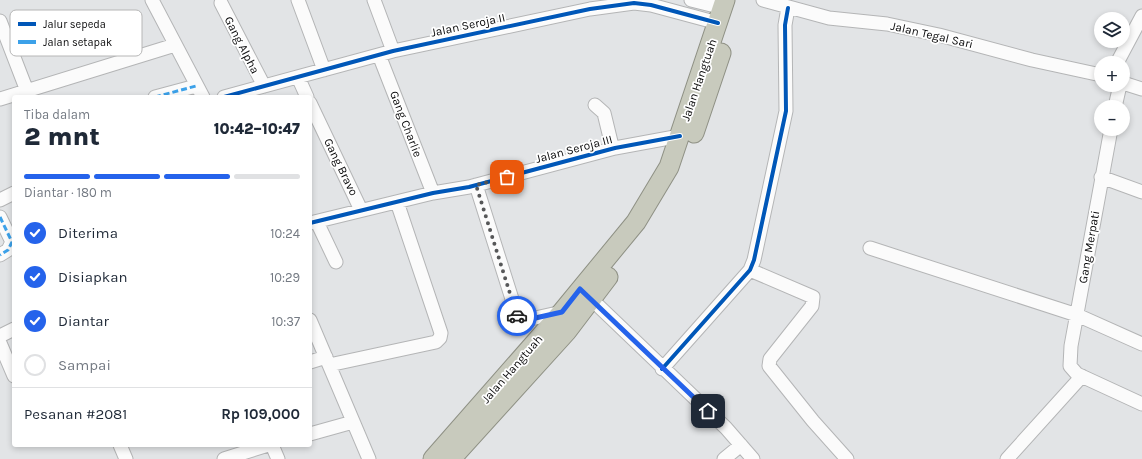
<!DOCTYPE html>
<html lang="id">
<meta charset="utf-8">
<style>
:root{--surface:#fff;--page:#f6f6f7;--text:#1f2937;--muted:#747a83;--line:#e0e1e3;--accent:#2563eb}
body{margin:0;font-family:Karla,sans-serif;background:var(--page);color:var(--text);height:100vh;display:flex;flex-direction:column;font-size:15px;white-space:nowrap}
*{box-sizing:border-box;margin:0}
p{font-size:13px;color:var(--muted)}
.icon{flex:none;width:22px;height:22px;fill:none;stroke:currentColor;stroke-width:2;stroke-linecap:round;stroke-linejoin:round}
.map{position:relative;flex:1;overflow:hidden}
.side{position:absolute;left:12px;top:95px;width:300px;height:352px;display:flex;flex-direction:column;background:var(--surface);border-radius:4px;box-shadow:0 2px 6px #0003}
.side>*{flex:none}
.controls{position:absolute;left:1094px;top:12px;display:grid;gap:8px}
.controls a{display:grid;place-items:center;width:36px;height:36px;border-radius:50%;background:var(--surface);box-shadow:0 2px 6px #0003;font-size:20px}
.pin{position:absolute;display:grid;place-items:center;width:34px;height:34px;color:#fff;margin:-17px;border-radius:8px;box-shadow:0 2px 6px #0006}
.courier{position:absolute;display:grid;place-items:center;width:40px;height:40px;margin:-20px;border:3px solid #2563eb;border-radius:50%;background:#fff;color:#222;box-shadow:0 1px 5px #0007}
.headline em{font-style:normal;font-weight:800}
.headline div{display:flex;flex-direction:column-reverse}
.headline{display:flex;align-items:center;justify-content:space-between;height:68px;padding:0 12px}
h1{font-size:26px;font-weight:800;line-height:30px}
.bar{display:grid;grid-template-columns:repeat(4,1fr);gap:6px 4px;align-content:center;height:48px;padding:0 12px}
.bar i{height:5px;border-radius:3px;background:var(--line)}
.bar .active{background:var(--accent)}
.bar p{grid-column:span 4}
.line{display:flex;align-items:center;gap:10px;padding:0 12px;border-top:1px solid var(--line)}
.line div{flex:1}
ol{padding:0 12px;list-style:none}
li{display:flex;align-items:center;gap:12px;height:44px}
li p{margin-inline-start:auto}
li .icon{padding:4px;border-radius:50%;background:var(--accent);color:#fff;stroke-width:4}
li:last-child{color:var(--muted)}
li i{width:22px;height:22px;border:2px solid var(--line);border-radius:50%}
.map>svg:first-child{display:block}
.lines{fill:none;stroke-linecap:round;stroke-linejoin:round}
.minor-casing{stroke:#b4b5b6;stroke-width:15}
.highway-casing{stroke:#8e9084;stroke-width:21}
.minor{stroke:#fbfbfb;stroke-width:13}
.highway{stroke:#c8cabd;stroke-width:19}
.quiet{stroke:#3ca1e9;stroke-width:3;stroke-dasharray:6 3;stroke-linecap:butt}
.cycleway-casing{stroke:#fff;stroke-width:6}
.cycleway{stroke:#0057b8;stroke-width:4}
.done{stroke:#565758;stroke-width:4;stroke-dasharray:0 7.2}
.route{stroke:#2563eb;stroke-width:5}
.labels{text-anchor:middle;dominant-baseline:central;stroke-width:3.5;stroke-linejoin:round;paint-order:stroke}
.street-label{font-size:12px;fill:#0b0b0c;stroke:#fff}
.key{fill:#fff;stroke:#b6b6b6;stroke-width:1}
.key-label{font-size:11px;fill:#0b0b0c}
</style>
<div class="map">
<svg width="1142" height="459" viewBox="0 0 1142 459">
<rect width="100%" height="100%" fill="#e2e4e6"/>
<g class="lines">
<!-- minor casing -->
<g class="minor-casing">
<path id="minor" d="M 152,0 L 203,97
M 298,0 L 324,70
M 374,0 L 393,51
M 691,0 L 723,8
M 763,0 L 829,18 L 887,24 L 939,35 L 1032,60 L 1101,75
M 221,3 L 264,86
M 0,21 L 27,91
M 379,55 L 433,193
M 1117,63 L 1142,16
M 298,77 L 307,97
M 1123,83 L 1142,89
M 155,97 L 196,86
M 224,97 L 393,51 L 590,9 L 634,3 L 651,5 L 718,23
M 0,99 L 175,45
M 310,103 L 361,210
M 595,105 L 604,113 L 612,146 L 615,148
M 1115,107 L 1120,85
M 1111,129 L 1071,346 L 1070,366 L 1077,374 L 1142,404
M 1101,177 L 1142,192
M 476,185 L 518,318 L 522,321 L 562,312
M 0,200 L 14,193
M 0,217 L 12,242 L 8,250 L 0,255
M 317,222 L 336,262
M 310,223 L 433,193 L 469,187 L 615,148 L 680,136
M 870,248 L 1077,315 L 1142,344
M 750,270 L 813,297 L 812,306 L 770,359 L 769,366 L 813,421 L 847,459
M 586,294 L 726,428 L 753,459
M 310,320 L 369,459
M 0,336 L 14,329
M 0,343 L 14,376
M 310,362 L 326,357
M 329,365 L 436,342 L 440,338 L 441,333 L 397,202
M 662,369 L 750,270 L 754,260 L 786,111 L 785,25 L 788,8
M 310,434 L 353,422
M 120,445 L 126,459
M 272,445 L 278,459
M 224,459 L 268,445
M 724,459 L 741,445
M 1007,459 L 1082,376"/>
</g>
<!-- highway casing -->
<g class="highway-casing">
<path id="highway" d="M 694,133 L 721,53
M 433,459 L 562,312 L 636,222 L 669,167 L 725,0
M 451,459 L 567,331 L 608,277"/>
</g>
<!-- minor -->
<use href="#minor" class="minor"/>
<!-- highway -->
<use href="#highway" class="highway"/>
<!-- quiet -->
<path class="quiet" d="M 155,97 L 196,86
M 0,217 L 12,242 L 8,250 L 0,255"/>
<!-- cycleway casing -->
<g class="cycleway-casing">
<path id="cycleway" d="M 224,97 L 393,51 L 590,9 L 634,3 L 651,5 L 718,23
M 310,223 L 433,193 L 469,187 L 615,148 L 680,136
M 662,369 L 750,270 L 754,260 L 786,111 L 785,25 L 788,8"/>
</g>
<!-- cycleway -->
<use href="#cycleway" class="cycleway"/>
</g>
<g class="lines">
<!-- done -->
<path class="done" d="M 507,177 L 476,185 L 517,316"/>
<!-- route -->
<path class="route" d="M 517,316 L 522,321 L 562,312 L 580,289 L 708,411"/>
</g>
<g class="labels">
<!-- street labels -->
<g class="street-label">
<text transform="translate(468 25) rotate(-12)">Jalan Seroja II</text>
<text transform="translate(932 35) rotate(13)">Jalan Tegal Sari</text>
<text transform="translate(242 45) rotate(63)">Gang Alpha</text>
<text transform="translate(699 80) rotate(-71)">Jalan Hangtuah</text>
<text transform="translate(406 124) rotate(69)">Gang Charlie</text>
<text transform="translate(574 149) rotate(-15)">Jalan Seroja III</text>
<text transform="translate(341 167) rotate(64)">Gang Bravo</text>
<text transform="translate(1089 247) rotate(-80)">Gang Merpati</text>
<text transform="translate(512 369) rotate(-49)">Jalan Hangtuah</text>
</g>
</g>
<!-- legend -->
<rect x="10" y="10" width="132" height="46" rx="6" class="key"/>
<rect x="18" y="22" width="18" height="4" fill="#0057b8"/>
<rect x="18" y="40" width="18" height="4" fill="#3ca1e9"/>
<g class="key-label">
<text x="43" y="28">Jalur sepeda</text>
<text x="43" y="46">Jalan setapak</text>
</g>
</svg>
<div class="controls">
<a><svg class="icon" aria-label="layers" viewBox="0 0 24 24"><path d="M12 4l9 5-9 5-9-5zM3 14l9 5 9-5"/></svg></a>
<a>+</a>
<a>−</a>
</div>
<div class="pin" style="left:507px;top:177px;background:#ea580c"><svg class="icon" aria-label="bag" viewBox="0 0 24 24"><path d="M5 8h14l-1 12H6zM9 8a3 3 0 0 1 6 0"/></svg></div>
<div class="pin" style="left:708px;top:411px;background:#1f2937"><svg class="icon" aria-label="home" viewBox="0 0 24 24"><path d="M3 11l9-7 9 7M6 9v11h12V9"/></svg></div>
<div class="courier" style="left:517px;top:316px"><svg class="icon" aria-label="car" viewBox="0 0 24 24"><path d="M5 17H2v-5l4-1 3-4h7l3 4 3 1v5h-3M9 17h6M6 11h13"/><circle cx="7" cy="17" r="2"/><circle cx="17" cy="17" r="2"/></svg></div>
<section class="side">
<div class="headline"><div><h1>2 mnt</h1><p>Tiba dalam</p></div><em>10:42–10:47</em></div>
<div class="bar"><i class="active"></i><i class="active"></i><i class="active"></i><i></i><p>Diantar · 180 m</p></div>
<ol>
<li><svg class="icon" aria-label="check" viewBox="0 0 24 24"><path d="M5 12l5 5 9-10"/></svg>Diterima<p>10:24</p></li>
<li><svg class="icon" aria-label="check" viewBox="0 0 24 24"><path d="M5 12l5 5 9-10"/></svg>Disiapkan<p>10:29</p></li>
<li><svg class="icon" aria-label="check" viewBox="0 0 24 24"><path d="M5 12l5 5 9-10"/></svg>Diantar<p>10:37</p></li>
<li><i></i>Sampai</li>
</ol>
<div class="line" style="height:52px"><div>Pesanan #2081</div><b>Rp 109,000</b></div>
</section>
</div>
